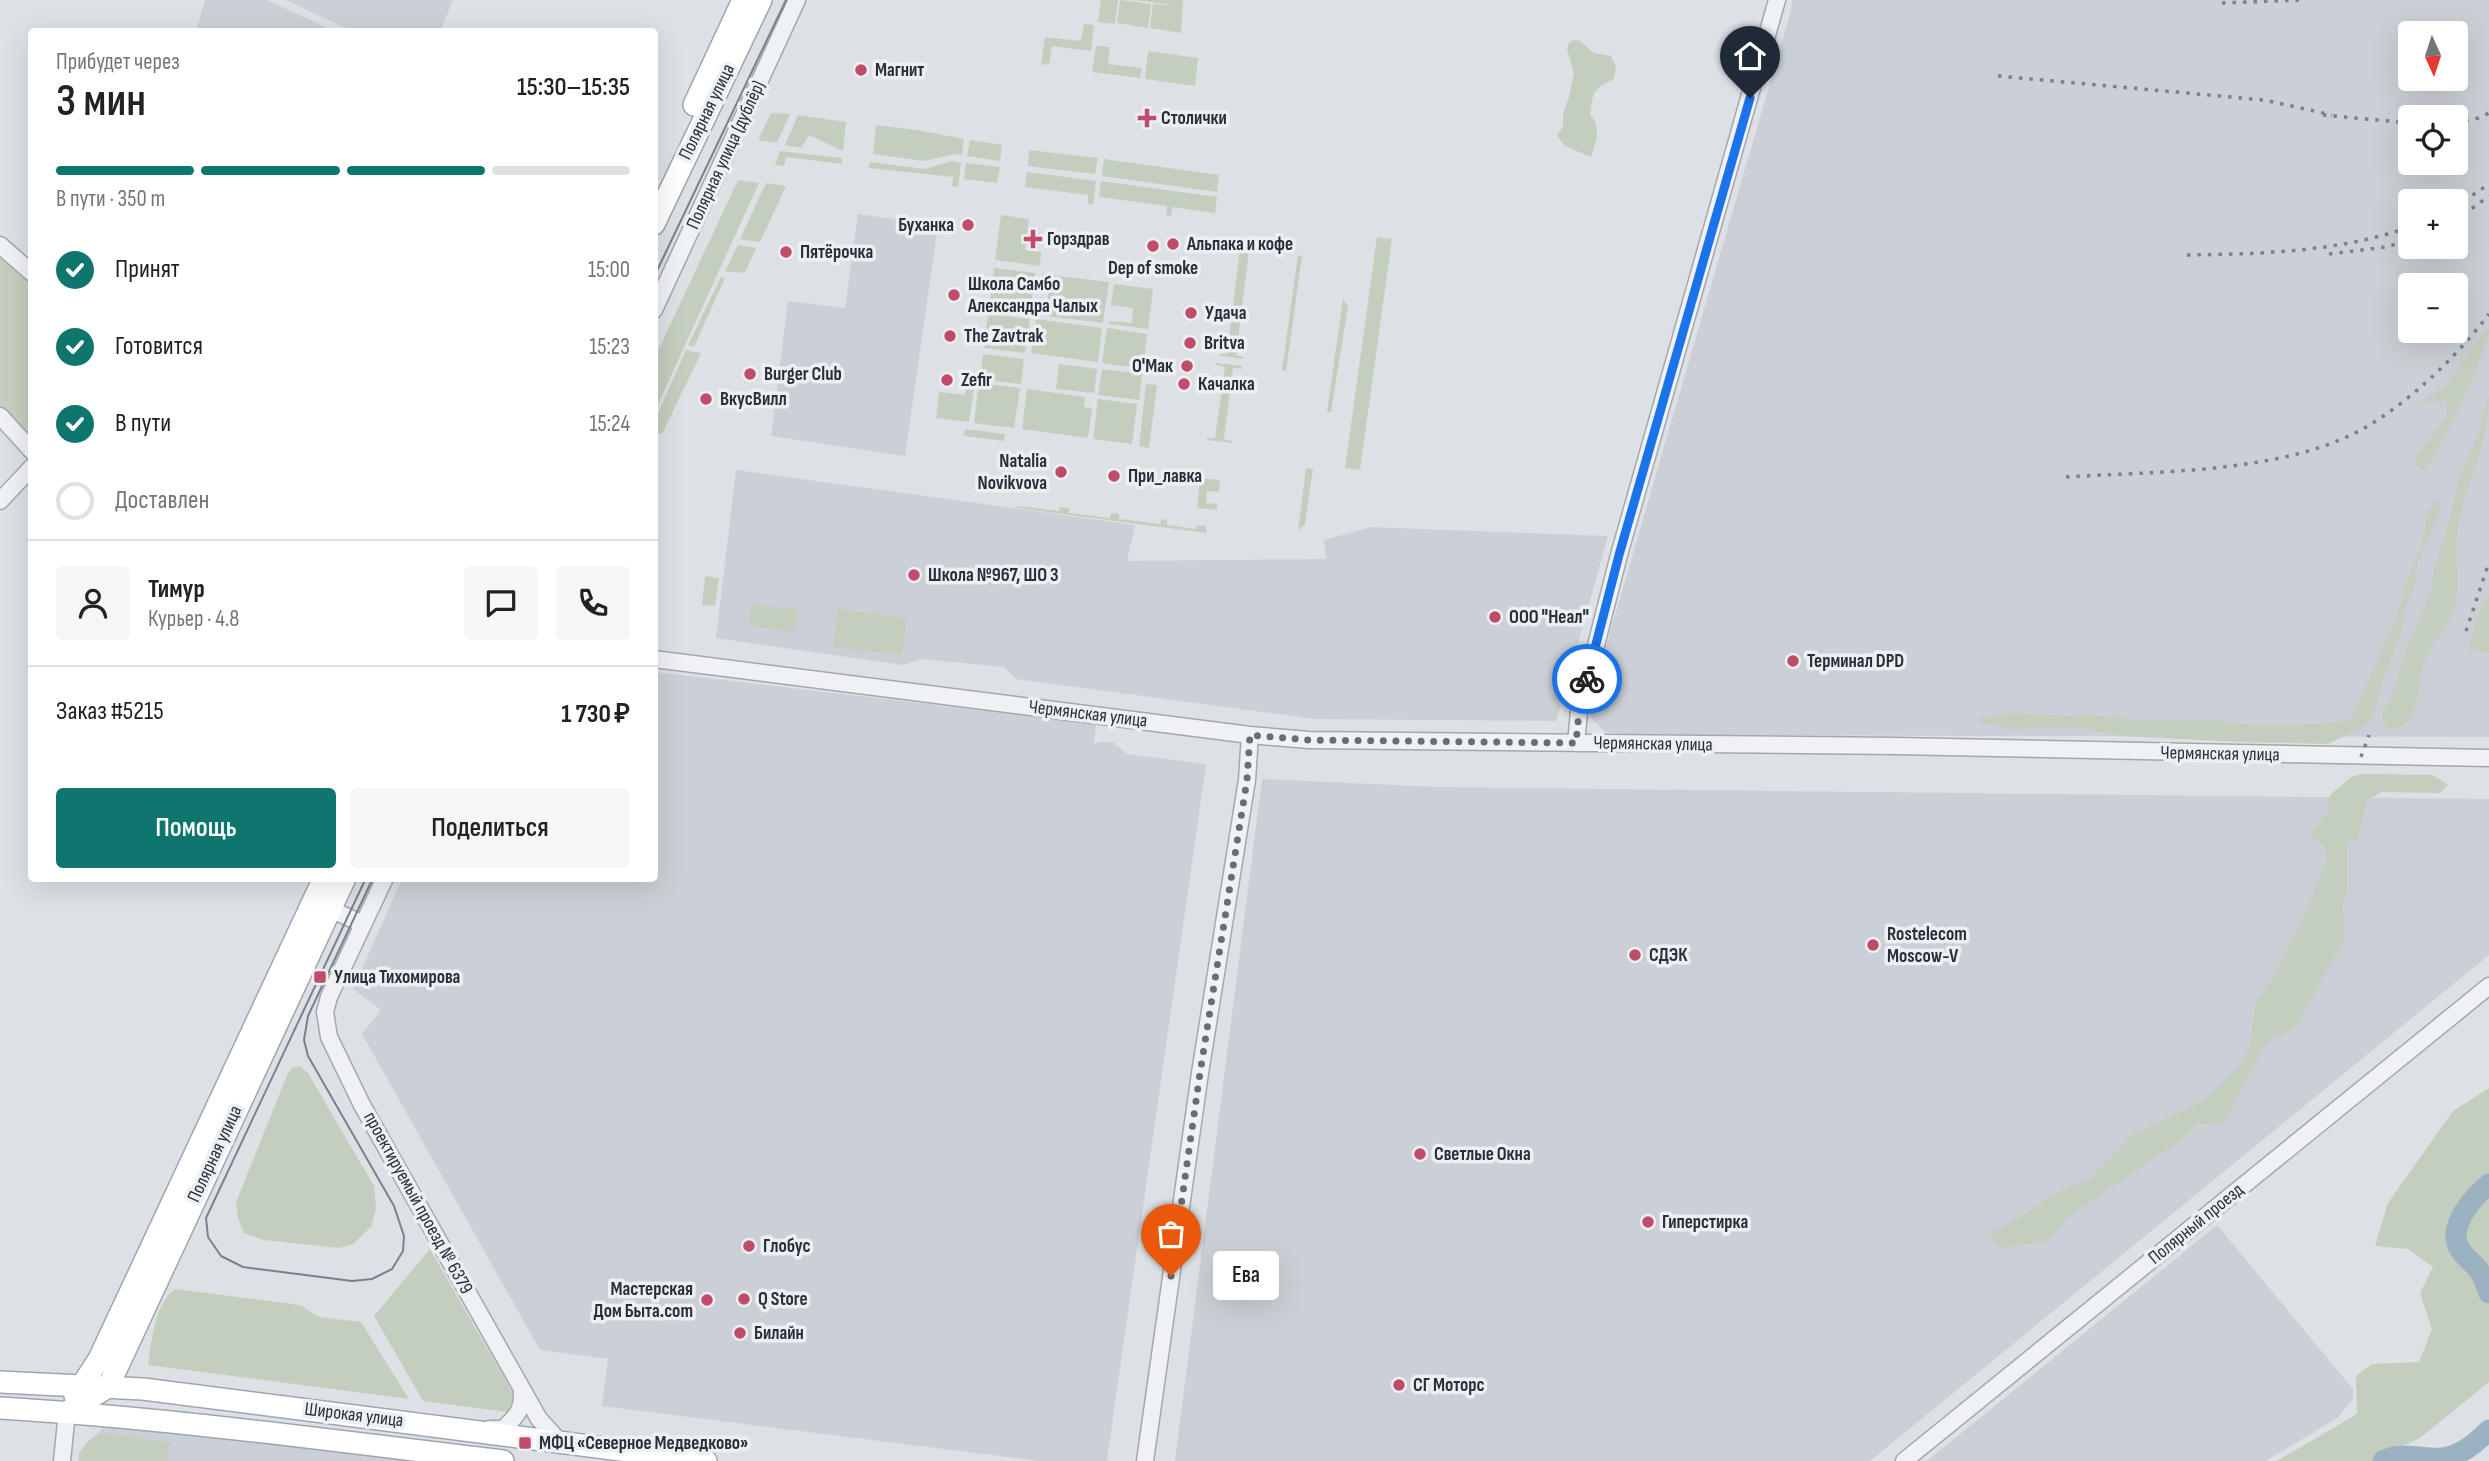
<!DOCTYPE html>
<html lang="ru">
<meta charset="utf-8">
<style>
:root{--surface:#fff;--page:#f6f6f6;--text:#222;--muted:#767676;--line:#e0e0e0;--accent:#0f766e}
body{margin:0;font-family:"Sofia Sans Condensed",sans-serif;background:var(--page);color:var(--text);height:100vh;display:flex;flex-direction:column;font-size:26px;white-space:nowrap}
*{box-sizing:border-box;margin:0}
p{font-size:23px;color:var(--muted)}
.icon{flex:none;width:38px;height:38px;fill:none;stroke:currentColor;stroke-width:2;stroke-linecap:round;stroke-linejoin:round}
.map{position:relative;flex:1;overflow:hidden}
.drawer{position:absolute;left:28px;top:28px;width:630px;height:854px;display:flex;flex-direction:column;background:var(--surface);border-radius:7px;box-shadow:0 7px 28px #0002}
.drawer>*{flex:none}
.needle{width:46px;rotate:177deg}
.controls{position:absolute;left:2398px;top:21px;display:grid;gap:14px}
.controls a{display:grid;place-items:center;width:70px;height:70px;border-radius:7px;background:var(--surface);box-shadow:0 7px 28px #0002;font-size:35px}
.pin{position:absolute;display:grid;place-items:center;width:60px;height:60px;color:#fff;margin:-72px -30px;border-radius:50% 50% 50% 0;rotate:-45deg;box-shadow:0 0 7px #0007}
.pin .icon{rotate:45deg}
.courier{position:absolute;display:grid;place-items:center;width:70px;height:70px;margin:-35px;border:5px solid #1a73e8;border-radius:50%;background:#fff;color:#222;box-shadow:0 2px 9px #0007}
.bubble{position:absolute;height:49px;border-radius:7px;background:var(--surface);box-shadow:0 7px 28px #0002;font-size:23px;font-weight:600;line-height:49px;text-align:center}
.summary em{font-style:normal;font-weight:600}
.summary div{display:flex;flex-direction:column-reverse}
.summary{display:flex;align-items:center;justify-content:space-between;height:119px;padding:0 28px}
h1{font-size:46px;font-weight:600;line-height:52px}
.bar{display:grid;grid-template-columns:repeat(4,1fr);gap:10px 7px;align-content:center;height:84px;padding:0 28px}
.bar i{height:9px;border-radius:5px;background:var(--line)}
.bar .on{background:var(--accent)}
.bar p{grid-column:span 4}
.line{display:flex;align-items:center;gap:18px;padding:0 28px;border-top:2px solid var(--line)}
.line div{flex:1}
.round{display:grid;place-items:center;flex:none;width:74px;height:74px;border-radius:7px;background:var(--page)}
ol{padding:0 28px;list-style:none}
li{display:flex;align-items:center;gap:21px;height:77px}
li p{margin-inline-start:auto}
li .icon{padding:7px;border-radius:50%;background:var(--accent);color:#fff;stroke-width:4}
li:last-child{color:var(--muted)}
li i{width:38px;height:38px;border:4px solid var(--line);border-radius:50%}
.primary-button{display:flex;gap:14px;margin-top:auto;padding:14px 28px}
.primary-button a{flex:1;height:80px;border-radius:7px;background:var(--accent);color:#fff;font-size:28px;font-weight:600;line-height:80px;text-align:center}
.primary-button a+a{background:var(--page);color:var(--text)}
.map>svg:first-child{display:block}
.built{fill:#cbd0d6;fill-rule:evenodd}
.green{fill:#c4cebf}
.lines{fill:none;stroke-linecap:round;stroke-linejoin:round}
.river{stroke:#9bb2c2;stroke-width:21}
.minor-casing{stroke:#a3a8ae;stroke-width:19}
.major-casing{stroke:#9da6b0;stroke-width:24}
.minor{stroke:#eff1f4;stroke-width:16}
.major{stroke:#fff;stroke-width:21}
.tram{stroke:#78828d;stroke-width:2}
.rail{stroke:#78828d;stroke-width:3.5;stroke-dasharray:3.5 7;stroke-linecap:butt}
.done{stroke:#676e76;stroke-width:7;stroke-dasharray:0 12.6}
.route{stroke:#1a73e8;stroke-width:9}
.poi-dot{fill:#c04c69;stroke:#ecf0f3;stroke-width:2.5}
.labels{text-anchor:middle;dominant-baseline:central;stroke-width:7;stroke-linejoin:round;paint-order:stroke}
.poi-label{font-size:19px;font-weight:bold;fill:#28303a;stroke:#ecf0f3;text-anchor:start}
.street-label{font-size:19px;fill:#28303a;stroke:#ecf0f3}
</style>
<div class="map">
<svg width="2489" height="1461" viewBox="0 0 2489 1461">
<rect width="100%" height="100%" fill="#dde1e5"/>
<!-- built -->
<path class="built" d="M 205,0 L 267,0 L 334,31 L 196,31 Z
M 286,0 L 453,0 L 440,32 L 352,31 Z
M 1792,0 L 2489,0 L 2489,737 L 1626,735 L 1605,732 L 1591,718 L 1590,701 L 1791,11 ZM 2410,33 L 2455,33 L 2455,79 L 2410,79 ZM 2410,117 L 2455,117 L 2455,163 L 2410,163 ZM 2410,201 L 2455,201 L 2455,247 L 2410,247 ZM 2410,285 L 2455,285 L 2455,331 L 2410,331 Z
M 858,214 L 938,225 L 905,456 L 771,436 L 788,301 L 845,308 Z
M 736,470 L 1135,525 L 1127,561 L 1326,559 L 1324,540 L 1371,527 L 1608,536 L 1556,721 L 1316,719 L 1016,679 L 1004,667 L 922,659 L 903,665 L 716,638 Z
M 655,672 L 1096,724 L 1094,745 L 1099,742 L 1113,742 L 1127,754 L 1206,764 L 1107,1461 L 1039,1461 L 602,1406 L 608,1359 L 540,1350 L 362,1034 L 381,1010 L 353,989 L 402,879 L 654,878 Z
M 1262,779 L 1438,787 L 2489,799 L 2489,955 L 1870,1461 L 1175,1461 Z
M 2217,1225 L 2353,1389 L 2353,1399 L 2337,1418 L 2266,1461 L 1927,1461 Z
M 125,1425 L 423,1461 L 78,1461 L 79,1452 L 102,1429 Z"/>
<!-- green -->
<path class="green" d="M 1101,0 L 1118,0 L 1115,24 L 1098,22 Z
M 1120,0 L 1151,4 L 1148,28 L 1117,23 Z
M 1135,0 L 1183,0 L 1181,33 L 1150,28 L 1153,4 L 1178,6 Z
M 1084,24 L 1094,25 L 1091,51 L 1052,46 L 1049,65 L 1041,64 L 1045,37 L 1081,41 Z
M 1574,40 L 1580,41 L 1594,53 L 1611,56 L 1616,67 L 1614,79 C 1593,89 1593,91 1590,115 C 1602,127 1596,142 1591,157 L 1565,146 L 1557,136 L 1563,126 L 1563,114 L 1569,97 L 1574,73 L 1567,49 L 1569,43 Z
M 1096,46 L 1110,47 L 1108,64 L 1142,68 L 1140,78 L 1092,72 Z
M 1148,51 L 1198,58 L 1195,86 L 1145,79 Z
M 771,113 L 790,114 L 777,143 L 758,140 Z
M 798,115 L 846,122 L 843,151 L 809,135 L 801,148 L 785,145 Z
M 876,125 L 917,130 L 964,139 L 962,155 L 955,154 L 924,161 L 873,154 Z
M 970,140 L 1002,145 L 1000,161 L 967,156 Z
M 1029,150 L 1098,158 L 1095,174 L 1028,166 Z
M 780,151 L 842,158 L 842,164 L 786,157 L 784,166 L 775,165 Z
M 1104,159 L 1219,175 L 1217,192 L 1102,176 Z
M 952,161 L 961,163 L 958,187 L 952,186 L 953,177 L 869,168 L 870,162 L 925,169 Z
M 966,163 L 1000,167 L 997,183 L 964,179 Z
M 1027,172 L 1096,181 L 1093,205 L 1088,204 L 1088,195 L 1025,187 Z
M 738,180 L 759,183 L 655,411 L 655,357 Z
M 1101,181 L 1217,197 L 1215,213 L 1172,207 L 1171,216 L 1166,215 L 1167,206 L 1099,197 Z
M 766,183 L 786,186 L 760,242 L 740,239 Z
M 1001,215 L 1029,219 L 1025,250 L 1041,252 L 1040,266 L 995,260 Z
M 1377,237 L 1392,239 L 1360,470 L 1345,468 Z
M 1233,244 L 1257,247 L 1257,250 L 1249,250 L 1236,355 L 1243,357 L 1243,359 L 1220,356 L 1221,354 L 1227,354 L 1240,249 L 1232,247 Z
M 738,245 L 756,248 L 745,273 L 725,271 Z
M 0,249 L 31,278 L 31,444 L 0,408 Z
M 1298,255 L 1302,256 L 1286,371 L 1282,370 Z
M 994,268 L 1035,273 L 1030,314 L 989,309 Z
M 1042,274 L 1109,282 L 1103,323 L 1046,316 L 1049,286 L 1041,284 Z
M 721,277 L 725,278 L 694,347 L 688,345 Z
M 1114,284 L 1153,289 L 1148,329 L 1109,324 L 1109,321 L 1132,323 L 1133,308 L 1111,305 Z
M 1343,299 L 1348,306 L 1331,412 L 1327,412 Z
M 988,314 L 1030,319 L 1025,353 L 984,348 Z
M 1036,319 L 1102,328 L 1098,362 L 1031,353 Z
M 1107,328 L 1147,334 L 1143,369 L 1102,363 Z
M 2486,329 L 2489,330 L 2489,334 C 2472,383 2453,428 2424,471 L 2420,470 L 2415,458 L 2446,418 L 2447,401 L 2421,403 L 2446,385 Z
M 686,350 L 701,353 L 662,434 L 655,433 L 655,420 Z
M 983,354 L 1024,359 L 1021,384 L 980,379 Z
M 1216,363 L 1242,366 L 1242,369 L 1233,368 L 1224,439 L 1232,441 L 1232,443 L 1207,440 L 1207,438 L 1215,438 L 1225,367 L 1216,365 Z
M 1059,364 L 1097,369 L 1094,393 L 1056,389 Z
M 1102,369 L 1142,374 L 1139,400 L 1098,395 Z
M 967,381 L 975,383 L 969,422 L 936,418 L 939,392 L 965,395 Z
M 979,383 L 1020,388 L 1014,428 L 974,423 Z
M 1146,384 L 1157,385 L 1149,448 L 1139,446 Z
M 1027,389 L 1085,397 L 1084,407 L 1092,408 L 1088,438 L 1022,429 Z
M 2489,396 C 2489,441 2467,483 2458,527 C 2453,554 2462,582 2454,608 C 2449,627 2434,642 2426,659 C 2414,684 2425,716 2395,730 L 2384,726 L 2382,714 L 2391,698 L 2407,648 L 2430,594 L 2434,570 L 2449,523 L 2458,482 L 2476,439 Z
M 1098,399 L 1137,404 L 1132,444 L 1093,439 Z
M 965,429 L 1005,434 L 1004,441 L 964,436 Z
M 1306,468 L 1313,469 L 1305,524 L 1298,531 Z
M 1200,478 L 1220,480 L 1219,492 L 1207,491 L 1206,503 L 1217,504 L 1217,510 L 1197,508 Z
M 2435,501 L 2440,501 L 2440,512 L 2418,562 L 2415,585 L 2406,607 L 2400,635 L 2383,680 L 2374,713 L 2369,724 L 2328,744 L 2237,742 L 2122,736 L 2074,727 L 2041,727 L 2017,730 L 1981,723 L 1977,718 L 2005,716 L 2004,713 L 2073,716 L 2085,714 L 2133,720 L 2213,720 L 2248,725 L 2302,725 L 2351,720 L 2398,612 L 2410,572 L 2422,545 L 2428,510 Z
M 1017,506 L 1059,511 L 1060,507 L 1069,508 L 1069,513 L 1110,518 L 1111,513 L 1119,514 L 1119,519 L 1160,524 L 1161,519 L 1167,520 L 1167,525 L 1196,529 L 1197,525 L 1206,526 L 1206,533 L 1017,508 Z
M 705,576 L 719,578 L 715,606 L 702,605 Z
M 2489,594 L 2489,653 L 2468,649 L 2476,621 Z
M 752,604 L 798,610 L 795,632 L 749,626 Z
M 838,609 L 907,618 L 902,655 L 833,647 Z
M 2362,774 L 2433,775 L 2448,785 L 2440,793 L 2382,792 L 2367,800 L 2358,840 L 2347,842 L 2347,891 L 2342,902 L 2345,937 L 2296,1028 L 2270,1040 L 2266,1044 L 2225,1119 L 2220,1123 L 2198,1124 L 2184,1138 L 2067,1218 L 2047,1241 L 2005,1248 L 1994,1244 L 1991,1232 L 2018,1219 L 2052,1195 L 2090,1179 L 2133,1134 L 2204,1101 L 2238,1068 L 2250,1046 L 2255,1004 L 2278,970 L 2282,957 L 2303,919 L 2327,859 L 2324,846 L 2310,834 L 2327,813 L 2330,795 L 2351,777 Z
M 300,1066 L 308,1073 L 374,1186 L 376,1208 L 371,1227 L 353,1244 L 339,1248 L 263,1240 L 244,1233 L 238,1218 L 236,1202 L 288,1073 L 292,1068 Z
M 2489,1088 L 2489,1382 L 2420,1438 L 2373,1461 L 2277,1461 L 2357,1414 L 2356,1376 L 2372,1364 L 2419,1362 L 2432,1329 L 2420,1293 L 2433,1267 L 2408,1249 L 2375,1246 L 2388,1203 L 2453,1111 Z
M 430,1249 L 514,1395 L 514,1405 L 507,1412 L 423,1401 L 374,1316 Z
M 175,1289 L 300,1305 L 319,1317 L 361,1322 L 409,1399 L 148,1365 C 152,1341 154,1304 175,1289 Z
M 106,1433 L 170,1442 L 167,1461 L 79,1461 C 83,1444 88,1436 106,1433 Z"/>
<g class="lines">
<!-- river -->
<path class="river" d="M 2489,1184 C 2472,1198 2445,1229 2461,1251 C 2466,1259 2475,1264 2480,1272 C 2484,1278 2486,1286 2489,1293
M 2383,1461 C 2403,1451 2422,1460 2443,1458 C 2462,1455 2476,1443 2489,1430"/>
<!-- minor casing -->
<g class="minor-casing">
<path id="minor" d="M 0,245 L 32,273
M 654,310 L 797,0
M 0,416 L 32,451
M 0,501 L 32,467
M 654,659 L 1250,735 L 1309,740 L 1895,746 L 2489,758
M 1576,743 L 1579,712 L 1619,555 L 1777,0
M 385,878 L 329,997 L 325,1012 L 329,1037 L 362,1105 L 539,1419 L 560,1442
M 330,909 L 363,924
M 489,1429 L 503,1429 C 517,1416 523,1410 522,1390
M 62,1461 L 67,1412
M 1145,1461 L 1200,1073 L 1247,780 L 1250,735
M 1904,1461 L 2489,986"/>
</g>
<!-- major casing -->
<g class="major-casing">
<path id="major" d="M 694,105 L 743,0
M 654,224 L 761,0
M 0,1382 L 143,1389 L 706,1461
M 75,1396 L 99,1359 L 324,878
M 0,1408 C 168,1418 336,1441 503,1461
M 67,1412 L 108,1387 L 345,878"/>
</g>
<!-- minor -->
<use href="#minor" class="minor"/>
<!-- major -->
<use href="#major" class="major"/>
<!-- tram -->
<path class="tram" d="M 654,277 L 786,0
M 366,878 L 206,1218 L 208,1237 L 221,1256 L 243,1267 L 352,1281 L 372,1279 L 392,1269 L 403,1251 L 404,1236 L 394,1206 L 308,1056 L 304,1040 L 308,1016 L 373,878"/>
<!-- rail -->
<path class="rail" d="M 2222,3 L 2299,0
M 1998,76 L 2264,100 L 2332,115
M 2323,115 L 2410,123
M 2455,123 L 2479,118 L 2489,113
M 2455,207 L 2489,184
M 2455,221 L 2489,196
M 2329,254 L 2386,247 L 2410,240
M 2187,255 C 2261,254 2338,252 2410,227
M 2066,477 C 2158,471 2287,474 2368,426 C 2414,398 2457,356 2489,314
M 2466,631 L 2489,562
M 2361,757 L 2369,735"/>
</g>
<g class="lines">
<!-- done -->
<path class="done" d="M 1171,1276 L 1200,1073 L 1247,780 L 1250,735 L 1309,740 L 1576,743 L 1579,712 L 1587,679"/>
<!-- route -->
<path class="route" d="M 1587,679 L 1619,555 L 1750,98"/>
</g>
<!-- markers -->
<g class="poi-dot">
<circle cx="861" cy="70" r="7"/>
<path d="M1143.5 107.5h7v7h7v7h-7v7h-7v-7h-7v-7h7z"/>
<circle cx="968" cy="225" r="7"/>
<path d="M1029.5 228.5h7v7h7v7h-7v7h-7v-7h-7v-7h7z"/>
<circle cx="1173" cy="244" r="7"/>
<circle cx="1153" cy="246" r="7"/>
<circle cx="786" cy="252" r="7"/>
<circle cx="954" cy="295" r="7"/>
<circle cx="1191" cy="313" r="7"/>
<circle cx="950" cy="336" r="7"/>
<circle cx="1190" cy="343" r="7"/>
<circle cx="1187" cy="366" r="7"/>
<circle cx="750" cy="374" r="7"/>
<circle cx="947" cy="380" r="7"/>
<circle cx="1184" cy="384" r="7"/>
<circle cx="706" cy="399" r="7"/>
<circle cx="1061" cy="472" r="7"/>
<circle cx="1114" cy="476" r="7"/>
<circle cx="914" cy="575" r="7"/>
<circle cx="1495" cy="617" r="7"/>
<circle cx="1793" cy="661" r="7"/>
<circle cx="1873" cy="945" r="7"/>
<circle cx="1635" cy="955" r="7"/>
<rect x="313" y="970" width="14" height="14" rx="3.5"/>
<circle cx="1420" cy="1154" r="7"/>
<circle cx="1648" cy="1222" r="7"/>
<circle cx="749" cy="1246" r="7"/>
<circle cx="744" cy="1299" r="7"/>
<circle cx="707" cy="1300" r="7"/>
<circle cx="740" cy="1333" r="7"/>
<circle cx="1399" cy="1385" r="7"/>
<rect x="518" y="1436" width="14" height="14" rx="3.5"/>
</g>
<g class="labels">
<!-- poi labels -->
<g class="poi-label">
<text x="875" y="70">Магнит</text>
<text x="1161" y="118">Столички</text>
<text x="954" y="225" text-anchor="end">Буханка</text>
<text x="1047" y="239">Горздрав</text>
<text x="1187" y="244">Альпака и кофе</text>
<text x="800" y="252">Пятёрочка</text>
<text x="1153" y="268" text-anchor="middle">Dep of smoke</text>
<text x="968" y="284">Школа Самбо<tspan x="968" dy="22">Александра Чалых</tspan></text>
<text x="1205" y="313">Удача</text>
<text x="964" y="336">The Zavtrak</text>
<text x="1204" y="343">Britva</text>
<text x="1173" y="366" text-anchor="end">О'Мак</text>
<text x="764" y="374">Burger Club</text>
<text x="961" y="380">Zefir</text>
<text x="1198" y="384">Качалка</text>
<text x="720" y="399">ВкусВилл</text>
<text x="1047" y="461" text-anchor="end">Natalia<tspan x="1047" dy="22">Novikvova</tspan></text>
<text x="1128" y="476">При_лавка</text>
<text x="928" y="575">Школа №967, ШО 3</text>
<text x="1509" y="617">ООО "Неал"</text>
<text x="1807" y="661">Терминал DPD</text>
<text x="1887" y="934">Rostelecom<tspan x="1887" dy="22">Moscow-V</tspan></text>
<text x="1649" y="955">СДЭК</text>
<text x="334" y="977">Улица Тихомирова</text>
<text x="1434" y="1154">Светлые Окна</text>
<text x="1662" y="1222">Гиперстирка</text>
<text x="763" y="1246">Глобус</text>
<text x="693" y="1289" text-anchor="end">Мастерская<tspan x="693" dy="22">Дом Быта.com</tspan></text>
<text x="758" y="1299">Q Store</text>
<text x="754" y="1333">Билайн</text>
<text x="1413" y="1385">СГ Моторс</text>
<text x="539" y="1443">МФЦ «Северное Медведково»</text>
</g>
<!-- street labels -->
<g class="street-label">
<text transform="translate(707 112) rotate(-64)">Полярная улица</text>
<text transform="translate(726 155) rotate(-65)">Полярная улица (дублёр)</text>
<text transform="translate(1088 714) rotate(7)">Чермянская улица</text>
<text transform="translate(1653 744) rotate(1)">Чермянская улица</text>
<text transform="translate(2220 754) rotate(1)">Чермянская улица</text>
<text transform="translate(215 1154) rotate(-65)">Полярная улица</text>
<text transform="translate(418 1203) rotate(61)">проектируемый проезд № 6379</text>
<text transform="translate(2196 1224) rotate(-39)">Полярный проезд</text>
<text transform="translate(354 1415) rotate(7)">Широкая улица</text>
</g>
</g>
</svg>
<div class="controls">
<a><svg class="needle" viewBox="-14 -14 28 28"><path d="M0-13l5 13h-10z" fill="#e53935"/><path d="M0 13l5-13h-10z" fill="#767676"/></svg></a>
<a><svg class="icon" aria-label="locate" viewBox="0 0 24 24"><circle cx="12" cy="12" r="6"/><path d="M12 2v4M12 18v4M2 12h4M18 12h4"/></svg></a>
<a>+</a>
<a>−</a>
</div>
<div class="pin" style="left:1171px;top:1276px;background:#ea580c"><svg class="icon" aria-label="bag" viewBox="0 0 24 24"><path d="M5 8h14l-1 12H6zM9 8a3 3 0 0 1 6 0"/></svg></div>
<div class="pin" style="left:1750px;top:98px;background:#1f2937"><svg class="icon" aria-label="home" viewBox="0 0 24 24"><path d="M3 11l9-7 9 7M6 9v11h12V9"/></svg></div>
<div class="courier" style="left:1587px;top:679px"><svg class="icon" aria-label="bike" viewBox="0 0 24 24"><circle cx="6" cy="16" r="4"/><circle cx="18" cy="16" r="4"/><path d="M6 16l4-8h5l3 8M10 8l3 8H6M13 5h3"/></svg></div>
<div class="bubble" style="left:1213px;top:1251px;width:66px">Ева</div>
<section class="drawer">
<div class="summary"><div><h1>3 мин</h1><p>Прибудет через</p></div><em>15:30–15:35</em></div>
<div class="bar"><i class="on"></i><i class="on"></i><i class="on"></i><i></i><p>В пути · 350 m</p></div>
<ol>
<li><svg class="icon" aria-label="check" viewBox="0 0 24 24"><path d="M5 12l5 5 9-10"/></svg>Принят<p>15:00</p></li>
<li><svg class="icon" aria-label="check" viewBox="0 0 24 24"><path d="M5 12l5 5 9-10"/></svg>Готовится<p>15:23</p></li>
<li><svg class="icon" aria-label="check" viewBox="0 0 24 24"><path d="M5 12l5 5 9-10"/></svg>В пути<p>15:24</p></li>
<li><i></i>Доставлен</li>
</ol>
<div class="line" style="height:126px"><a class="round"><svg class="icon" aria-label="person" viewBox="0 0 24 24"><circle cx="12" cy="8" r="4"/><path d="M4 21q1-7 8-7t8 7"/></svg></a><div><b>Тимур</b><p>Курьер · 4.8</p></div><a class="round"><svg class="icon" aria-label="chat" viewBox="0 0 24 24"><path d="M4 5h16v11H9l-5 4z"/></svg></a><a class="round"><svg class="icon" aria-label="phone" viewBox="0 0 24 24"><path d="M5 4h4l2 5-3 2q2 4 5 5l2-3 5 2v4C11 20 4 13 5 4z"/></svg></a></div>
<div class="line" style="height:91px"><div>Заказ #5215</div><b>1 730 ₽</b></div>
<div class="primary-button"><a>Помощь</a><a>Поделиться</a></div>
</section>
</div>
